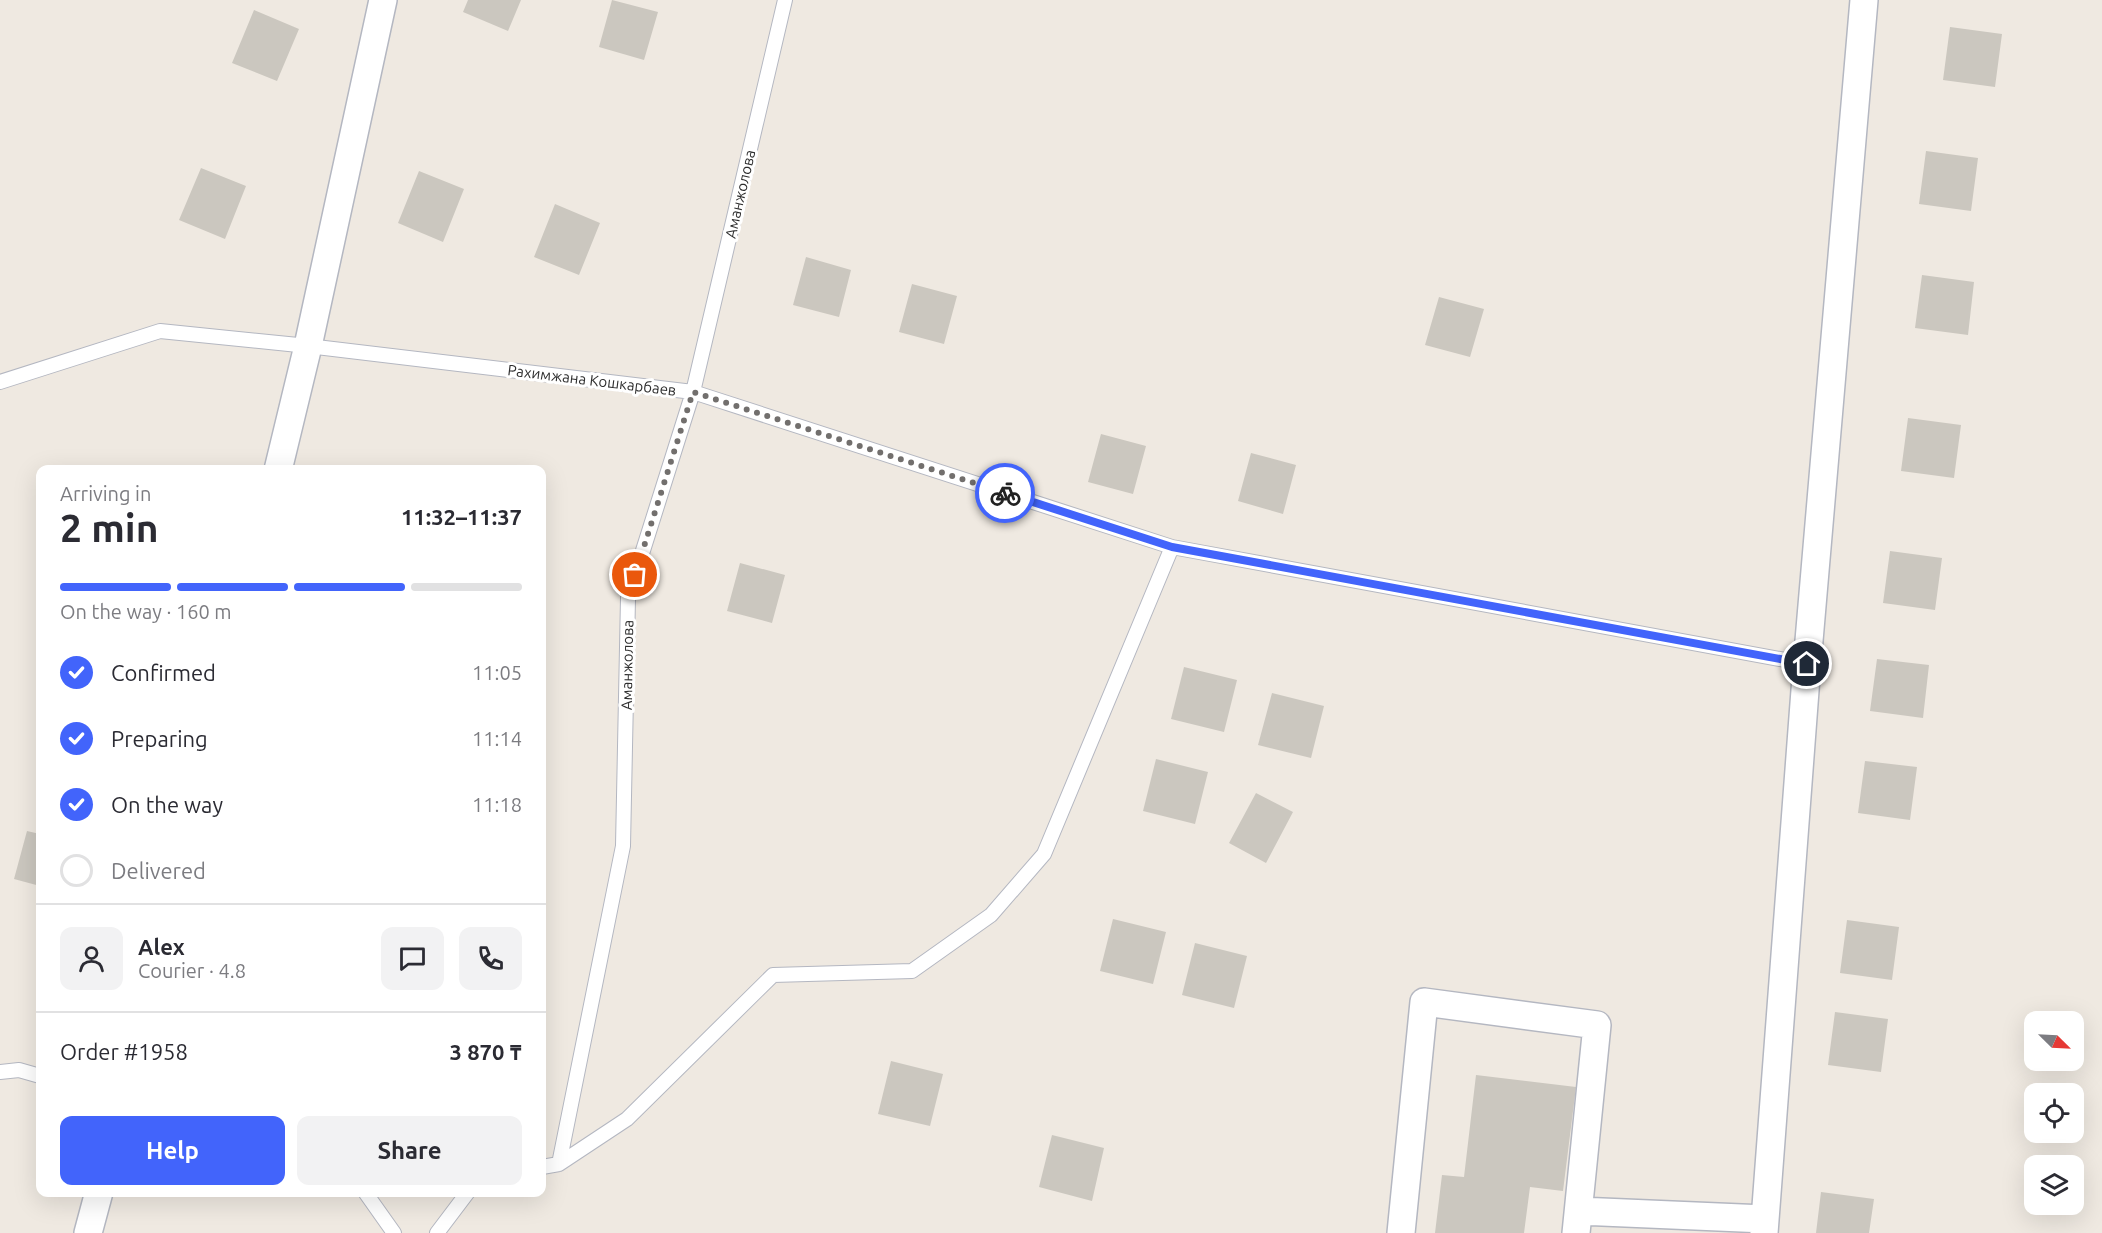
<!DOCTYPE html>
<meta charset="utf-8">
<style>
:root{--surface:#fff;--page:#f2f2f3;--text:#2b2b33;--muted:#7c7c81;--line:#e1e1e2;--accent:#4264fb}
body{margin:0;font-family:Ubuntu,sans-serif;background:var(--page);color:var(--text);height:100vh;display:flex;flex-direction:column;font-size:22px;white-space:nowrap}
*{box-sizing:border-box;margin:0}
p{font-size:20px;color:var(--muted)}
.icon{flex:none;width:33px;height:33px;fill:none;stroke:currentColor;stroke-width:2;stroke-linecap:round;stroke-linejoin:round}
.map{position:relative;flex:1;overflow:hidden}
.side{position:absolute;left:36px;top:465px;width:510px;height:732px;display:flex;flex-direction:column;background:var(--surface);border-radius:12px;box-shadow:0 6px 24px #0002}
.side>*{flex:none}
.needle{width:39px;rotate:114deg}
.buttons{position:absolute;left:2024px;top:1011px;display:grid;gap:12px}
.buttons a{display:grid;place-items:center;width:60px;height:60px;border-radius:12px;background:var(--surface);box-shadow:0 6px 24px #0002;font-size:30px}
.pin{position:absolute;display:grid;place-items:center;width:51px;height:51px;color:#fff;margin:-26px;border:3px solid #fff;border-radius:50%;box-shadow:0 2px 6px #0007}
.courier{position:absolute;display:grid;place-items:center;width:60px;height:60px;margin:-30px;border:4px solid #4264fb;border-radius:50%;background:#fff;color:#222;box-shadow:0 2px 8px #0007}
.head em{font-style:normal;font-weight:700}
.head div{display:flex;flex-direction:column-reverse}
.head{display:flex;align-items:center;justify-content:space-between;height:102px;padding:0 24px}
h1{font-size:39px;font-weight:700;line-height:45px}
.bar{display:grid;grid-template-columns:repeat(4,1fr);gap:9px 6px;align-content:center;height:72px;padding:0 24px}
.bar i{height:8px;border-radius:4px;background:var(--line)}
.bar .current{background:var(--accent)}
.bar p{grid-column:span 4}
.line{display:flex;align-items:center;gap:15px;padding:0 24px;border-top:2px solid var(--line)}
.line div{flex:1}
.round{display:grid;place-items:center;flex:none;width:63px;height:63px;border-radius:12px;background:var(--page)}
ol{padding:0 24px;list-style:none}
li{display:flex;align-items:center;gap:18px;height:66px}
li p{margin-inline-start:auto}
li .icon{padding:6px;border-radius:50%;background:var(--accent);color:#fff;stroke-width:4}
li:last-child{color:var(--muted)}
li i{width:33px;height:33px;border:3px solid var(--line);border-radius:50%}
.cta{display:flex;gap:12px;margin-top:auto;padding:12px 24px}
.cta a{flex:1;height:69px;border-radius:12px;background:var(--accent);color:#fff;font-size:24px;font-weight:700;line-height:69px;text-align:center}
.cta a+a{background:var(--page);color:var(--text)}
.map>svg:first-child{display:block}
.building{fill:#cbc7bf}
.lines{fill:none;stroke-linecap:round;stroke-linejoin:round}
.lane-casing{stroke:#b4b7c1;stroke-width:16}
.street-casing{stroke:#b4b7c1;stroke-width:30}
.lane{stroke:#fff;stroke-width:14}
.street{stroke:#fff;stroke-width:27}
.done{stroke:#726f6d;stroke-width:6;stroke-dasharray:0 10.8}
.route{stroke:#4264fb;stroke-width:8}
.labels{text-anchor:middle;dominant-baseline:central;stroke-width:6;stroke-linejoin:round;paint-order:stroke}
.street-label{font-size:15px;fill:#2e2e2e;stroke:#fff}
</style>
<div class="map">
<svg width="2102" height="1233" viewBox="0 0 2102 1233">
<rect width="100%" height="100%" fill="#efe9e1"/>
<!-- building -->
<path class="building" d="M 468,0 L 521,0 L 508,31 L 463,12 Z
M 612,0 L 658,12 L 644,60 L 599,47 Z
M 254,10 L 299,29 L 277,81 L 232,63 Z
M 1950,27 L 2002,34 L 1995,87 L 1943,80 Z
M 1926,151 L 1978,158 L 1971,211 L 1919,204 Z
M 201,168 L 246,186 L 225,239 L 179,220 Z
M 419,171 L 464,189 L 443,242 L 398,223 Z
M 555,204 L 600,223 L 579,275 L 534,257 Z
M 806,257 L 851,270 L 839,317 L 793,305 Z
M 1922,275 L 1974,282 L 1968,335 L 1915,328 Z
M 912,284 L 957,296 L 944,344 L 899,332 Z
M 1439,297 L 1484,309 L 1470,357 L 1425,345 Z
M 1908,418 L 1961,425 L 1954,478 L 1901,471 Z
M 1101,434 L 1146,446 L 1133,494 L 1088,482 Z
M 1251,453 L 1296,465 L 1283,514 L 1238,501 Z
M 1890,551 L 1942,558 L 1935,610 L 1883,603 Z
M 740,563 L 785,575 L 772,623 L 727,611 Z
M 1877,659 L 1929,665 L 1923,718 L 1870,711 Z
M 1184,667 L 1237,680 L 1224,732 L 1171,719 Z
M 1272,693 L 1324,706 L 1311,758 L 1258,745 Z
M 1156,759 L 1208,772 L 1195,824 L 1143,811 Z
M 1865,761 L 1917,767 L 1910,820 L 1858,813 Z
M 1256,793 L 1293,812 L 1266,863 L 1229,843 Z
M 27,831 L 40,834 L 40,886 L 14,879 Z
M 1113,919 L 1166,932 L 1153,984 L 1100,971 Z
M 1847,920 L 1899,927 L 1892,980 L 1840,973 Z
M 1195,943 L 1247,956 L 1234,1008 L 1182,995 Z
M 1835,1012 L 1888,1019 L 1881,1072 L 1828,1065 Z
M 891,1061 L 943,1074 L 930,1126 L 878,1114 Z
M 1476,1075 L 1576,1087 L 1563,1191 L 1530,1187 L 1524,1233 L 1435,1233 L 1442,1175 L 1464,1177 Z
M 1052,1135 L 1104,1148 L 1092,1201 L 1039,1187 Z
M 1821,1192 L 1874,1199 L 1869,1233 L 1816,1233 Z"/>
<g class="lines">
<!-- lane casing -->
<g class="lane-casing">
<path id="lane" d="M 0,382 L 160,331 L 308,346 L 693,392 L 1172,547 L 1807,664
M 0,1072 L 19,1070 L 40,1076
M 559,1164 L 623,846 L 628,598 L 693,392 L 785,0
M 542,1167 L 559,1164 L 627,1119 L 773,975 L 912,971 L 991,915 L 1044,854 L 1172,547
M 365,1192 L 394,1233
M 437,1233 L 468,1192"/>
</g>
<!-- street casing -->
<g class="street-casing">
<path id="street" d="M 278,470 L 308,346 L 383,0
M 1579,1211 L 1765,1219
M 88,1233 L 99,1192
M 1401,1233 L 1424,1002 L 1597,1025 L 1576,1233
M 1764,1233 L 1807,664 L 1864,0"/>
</g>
<!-- lane -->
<use href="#lane" class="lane"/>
<!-- street -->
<use href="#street" class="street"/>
</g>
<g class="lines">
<!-- done -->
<path class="done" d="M 635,575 L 693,392 L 1005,493"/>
<!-- route -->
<path class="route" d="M 1005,493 L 1172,547 L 1807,664"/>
</g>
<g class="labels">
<!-- street labels -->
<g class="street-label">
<text transform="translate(740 194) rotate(-77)">Аманжолова</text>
<text transform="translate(592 380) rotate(7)">Рахимжана Кошкарбаев</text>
<text transform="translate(627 665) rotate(-89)">Аманжолова</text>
</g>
</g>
</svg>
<div class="buttons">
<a><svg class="needle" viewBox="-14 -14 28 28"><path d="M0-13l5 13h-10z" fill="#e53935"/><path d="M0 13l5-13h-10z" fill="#7c7c81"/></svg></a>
<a><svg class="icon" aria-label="locate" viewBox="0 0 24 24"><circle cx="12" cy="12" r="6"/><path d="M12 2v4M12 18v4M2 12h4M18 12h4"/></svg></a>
<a><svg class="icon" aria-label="layers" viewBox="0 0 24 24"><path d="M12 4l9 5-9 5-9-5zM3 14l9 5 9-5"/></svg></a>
</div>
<div class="pin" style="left:635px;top:575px;background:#ea580c"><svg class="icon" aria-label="bag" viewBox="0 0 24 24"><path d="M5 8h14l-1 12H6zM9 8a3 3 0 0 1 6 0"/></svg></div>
<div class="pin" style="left:1807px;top:664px;background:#1f2937"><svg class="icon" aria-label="home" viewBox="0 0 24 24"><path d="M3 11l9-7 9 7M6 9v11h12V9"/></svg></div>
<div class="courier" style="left:1005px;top:493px"><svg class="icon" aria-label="bike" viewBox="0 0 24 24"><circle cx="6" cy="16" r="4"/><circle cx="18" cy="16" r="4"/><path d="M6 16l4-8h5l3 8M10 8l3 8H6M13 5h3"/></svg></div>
<section class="side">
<div class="head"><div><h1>2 min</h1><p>Arriving in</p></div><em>11:32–11:37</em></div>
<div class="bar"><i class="current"></i><i class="current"></i><i class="current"></i><i></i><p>On the way · 160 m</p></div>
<ol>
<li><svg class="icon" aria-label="check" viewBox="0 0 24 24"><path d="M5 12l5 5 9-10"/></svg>Confirmed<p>11:05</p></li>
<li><svg class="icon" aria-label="check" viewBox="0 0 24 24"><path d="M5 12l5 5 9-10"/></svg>Preparing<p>11:14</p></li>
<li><svg class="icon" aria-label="check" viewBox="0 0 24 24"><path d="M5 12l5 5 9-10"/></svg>On the way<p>11:18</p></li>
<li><i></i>Delivered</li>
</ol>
<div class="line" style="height:108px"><a class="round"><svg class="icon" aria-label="person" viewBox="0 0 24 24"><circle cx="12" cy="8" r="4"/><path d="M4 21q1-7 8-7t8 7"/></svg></a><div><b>Alex</b><p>Courier · 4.8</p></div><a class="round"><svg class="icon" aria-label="chat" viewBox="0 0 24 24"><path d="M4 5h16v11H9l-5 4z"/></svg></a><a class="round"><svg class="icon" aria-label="phone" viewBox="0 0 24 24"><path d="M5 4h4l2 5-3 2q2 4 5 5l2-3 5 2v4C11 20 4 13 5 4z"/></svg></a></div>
<div class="line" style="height:78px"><div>Order #1958</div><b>3 870 ₸</b></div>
<div class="cta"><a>Help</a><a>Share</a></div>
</section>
</div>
